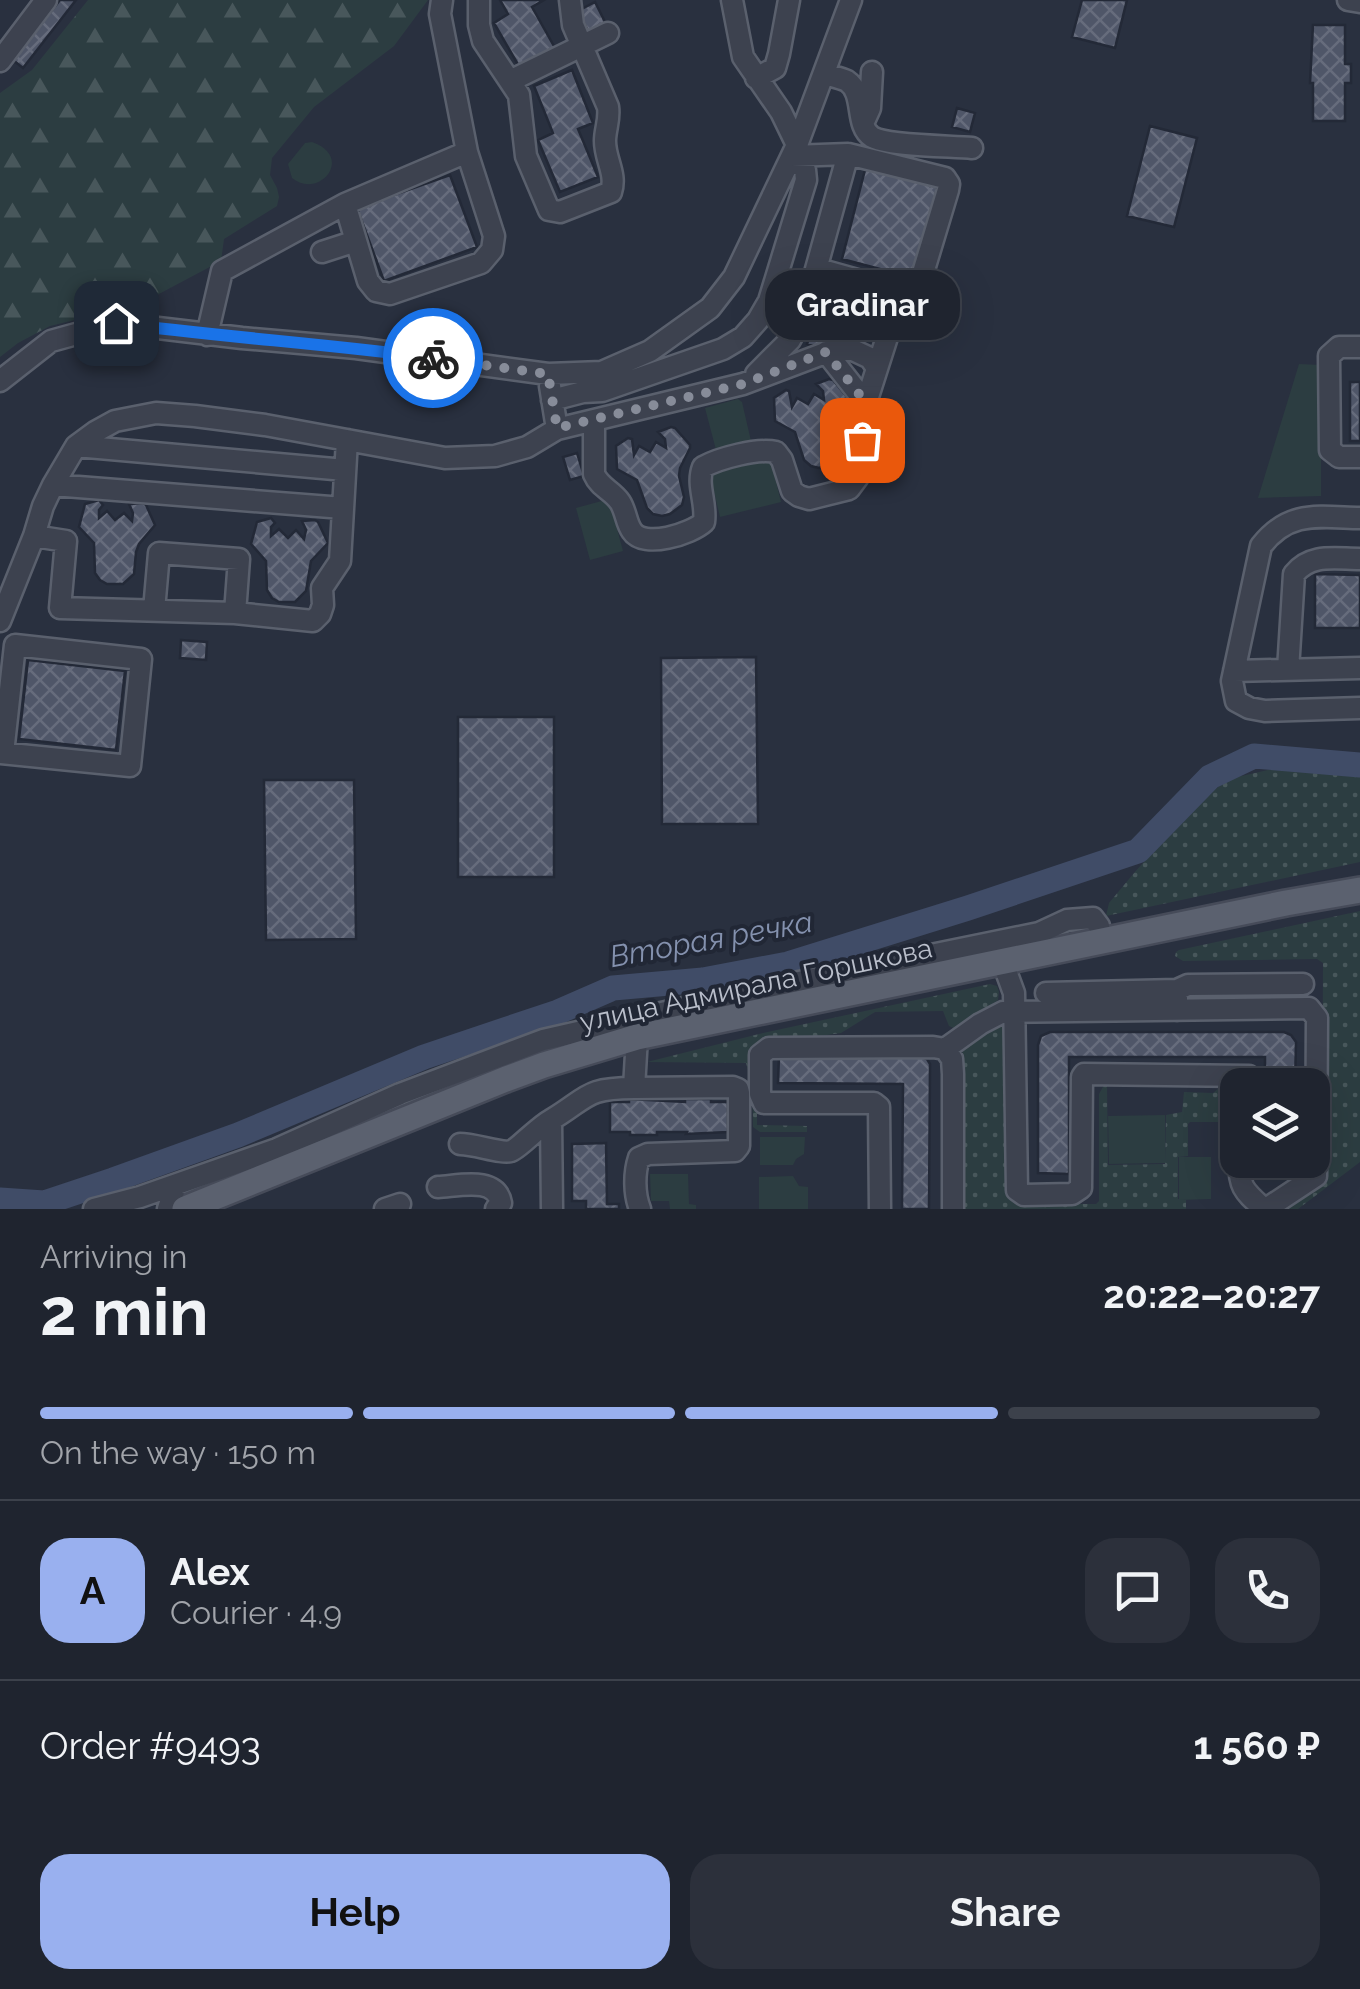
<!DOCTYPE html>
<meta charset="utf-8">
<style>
:root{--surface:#1f242f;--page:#2c303b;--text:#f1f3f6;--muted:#a1a4aa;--line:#3c414b;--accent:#99b0ef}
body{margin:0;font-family:Raleway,sans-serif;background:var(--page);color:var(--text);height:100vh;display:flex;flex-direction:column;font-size:38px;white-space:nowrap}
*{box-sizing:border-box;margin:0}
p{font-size:32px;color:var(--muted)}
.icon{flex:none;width:55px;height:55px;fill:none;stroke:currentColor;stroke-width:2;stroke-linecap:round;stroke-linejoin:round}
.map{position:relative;height:1209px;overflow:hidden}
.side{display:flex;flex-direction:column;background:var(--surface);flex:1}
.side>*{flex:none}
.fabs{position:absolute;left:1220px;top:1068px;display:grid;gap:20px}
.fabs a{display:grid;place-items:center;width:110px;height:110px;border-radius:20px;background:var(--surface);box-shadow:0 10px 40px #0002,0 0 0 2px var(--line);font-size:50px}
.pin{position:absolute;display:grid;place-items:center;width:85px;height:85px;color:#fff;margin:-42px;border-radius:20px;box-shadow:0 5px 15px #0006}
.courier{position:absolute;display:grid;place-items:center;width:100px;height:100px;margin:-50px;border:8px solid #1a73e8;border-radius:50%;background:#fff;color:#222;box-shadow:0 2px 12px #0007}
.bubble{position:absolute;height:70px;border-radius:30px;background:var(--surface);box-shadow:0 10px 40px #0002,0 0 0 2px var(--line);font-size:32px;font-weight:700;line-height:70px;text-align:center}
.overview em{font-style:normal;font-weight:700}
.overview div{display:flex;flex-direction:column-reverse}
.overview{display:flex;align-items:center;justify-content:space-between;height:170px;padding:0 40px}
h1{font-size:65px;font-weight:700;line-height:75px}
.bar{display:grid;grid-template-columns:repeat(4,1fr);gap:15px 10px;align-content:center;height:120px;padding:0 40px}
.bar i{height:12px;border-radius:8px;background:var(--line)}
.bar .active{background:var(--accent)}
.bar p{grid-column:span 4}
.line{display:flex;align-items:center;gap:25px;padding:0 40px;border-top:2px solid var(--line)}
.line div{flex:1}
.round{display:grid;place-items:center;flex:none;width:105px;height:105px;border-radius:30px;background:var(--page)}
.primary-button{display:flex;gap:20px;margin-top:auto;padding:20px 40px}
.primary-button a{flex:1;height:115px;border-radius:30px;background:var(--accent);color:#111;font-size:40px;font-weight:700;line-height:115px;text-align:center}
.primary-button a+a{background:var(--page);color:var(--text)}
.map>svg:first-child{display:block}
.grass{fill:url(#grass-dots)}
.forest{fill:url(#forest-firs)}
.park{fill:#2c3d41}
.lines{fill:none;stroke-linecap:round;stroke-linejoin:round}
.river{stroke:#404c67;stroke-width:25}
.building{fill:url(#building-cross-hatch);stroke:#232937;stroke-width:2.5}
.minor-casing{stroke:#5a606d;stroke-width:25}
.major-casing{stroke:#464b59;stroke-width:30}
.minor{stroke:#3d424f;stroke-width:20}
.major{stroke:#5b616f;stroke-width:25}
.done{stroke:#878c99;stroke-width:10;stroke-dasharray:0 18}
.route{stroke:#1a73e8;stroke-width:12}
.labels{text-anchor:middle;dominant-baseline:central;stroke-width:8;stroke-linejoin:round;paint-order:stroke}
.street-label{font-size:28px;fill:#b9beca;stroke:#212735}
.water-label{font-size:30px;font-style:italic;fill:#8491ae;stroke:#212735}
</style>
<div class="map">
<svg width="1360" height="1209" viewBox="0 0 1360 1209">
<defs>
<pattern id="grass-dots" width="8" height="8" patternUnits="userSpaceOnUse" patternTransform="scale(2.5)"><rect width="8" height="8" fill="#2c3d41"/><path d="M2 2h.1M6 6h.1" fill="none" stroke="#48575b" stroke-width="1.8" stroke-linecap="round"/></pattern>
<pattern id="forest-firs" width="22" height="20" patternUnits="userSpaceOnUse" patternTransform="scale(2.5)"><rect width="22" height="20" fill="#2c3d41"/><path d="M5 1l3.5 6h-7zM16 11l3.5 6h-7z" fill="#48575b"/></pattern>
<pattern id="building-cross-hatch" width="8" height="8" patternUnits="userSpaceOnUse" patternTransform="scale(2.5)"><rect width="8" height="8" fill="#4f5668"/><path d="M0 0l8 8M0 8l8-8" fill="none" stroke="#666c7c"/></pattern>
</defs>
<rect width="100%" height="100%" fill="#29303f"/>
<!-- grass -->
<path class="grass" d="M 1304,768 L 1360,775 L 1360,862 L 1106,916 L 1109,903 L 1134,873 L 1174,828 L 1205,797 L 1229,779 L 1272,769 Z
M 1360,911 L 1360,1162 L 1298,1209 L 1278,1209 L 1322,1171 L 1323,963 L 1317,959 L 1183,961 L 1175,956 L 1176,952 L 1179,950 Z
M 990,984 L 997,986 L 999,992 L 998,1000 L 956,1029 L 949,1026 L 943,1011 L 875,1012 L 841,1033 L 763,1044 L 757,1101 L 757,1125 L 807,1126 L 807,1132 L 760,1132 L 753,1127 L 752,1084 L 746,1063 L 647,1062 L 763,1033 Z
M 1006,1019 L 1011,1195 L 1020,1204 L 1096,1204 L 1099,1201 L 1099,1094 L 1104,1085 L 1107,1085 L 1108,1165 L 1165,1164 L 1166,1115 L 1182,1112 L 1184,1092 L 1213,1093 L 1219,1088 L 1237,1088 L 1237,1122 L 1190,1122 L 1188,1124 L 1188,1156 L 1178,1157 L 1178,1199 L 1186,1200 L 1186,1209 L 964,1209 L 960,1058 C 965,1041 989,1026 1006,1019 Z"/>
<!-- forest -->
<path class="forest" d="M 88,0 L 428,0 L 394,46 L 314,107 L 272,158 L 270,175 L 277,188 L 279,197 L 277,206 L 224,239 L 221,261 L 140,304 L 50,326 L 18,343 L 0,357 L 0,93 L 32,70 Z"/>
<!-- park -->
<path class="park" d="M 312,142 C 355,157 319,200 292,178 L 288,164 L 305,143 Z
M 1299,364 L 1321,365 L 1321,496 L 1258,498 Z
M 738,399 L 742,402 L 751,441 L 716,450 L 705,408 Z
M 767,459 L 771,462 L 781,502 L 720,517 L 710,475 Z
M 609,499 L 623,551 L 590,560 L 576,508 Z
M 1165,1115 L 1165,1163 L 1109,1164 L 1108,1116 Z
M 760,1137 L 805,1137 L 804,1154 L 796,1159 L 793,1165 L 760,1165 Z
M 1179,1157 L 1211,1157 L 1211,1199 L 1179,1200 Z
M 650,1174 L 688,1174 L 689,1204 L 696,1205 L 696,1209 L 670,1209 L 669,1201 L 651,1201 Z
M 793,1176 L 799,1186 L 808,1187 L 808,1209 L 759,1209 L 759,1177 Z"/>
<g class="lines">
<!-- river -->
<path class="river" d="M 0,1200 L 44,1203 L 113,1180 L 238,1135 L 424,1057 L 558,1012 L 613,988 L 703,980 L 788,964 L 968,908 L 1138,851 L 1210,777 L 1254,756 L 1360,765"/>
</g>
<!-- building -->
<path class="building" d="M 60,0 L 76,0 L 23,68 L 13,60 Z
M 500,0 L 544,0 L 532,7 L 555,48 L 520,68 L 494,23 L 508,14 Z
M 1082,0 L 1127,0 L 1115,48 L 1072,37 Z
M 595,2 L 606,24 L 589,33 L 578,11 Z
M 1313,25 L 1345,25 L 1345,64 L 1351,64 L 1351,83 L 1345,83 L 1345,121 L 1313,121 L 1313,83 L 1310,83 Z
M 572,70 L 593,123 L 578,129 L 598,177 L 560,192 L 538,140 L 553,133 L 534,86 Z
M 957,108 L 975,113 L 970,132 L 952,127 Z
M 1150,126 L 1197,138 L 1174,227 L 1127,216 Z
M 866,166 L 938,185 L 914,278 L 842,259 Z
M 450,175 L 477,247 L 384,281 L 357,208 Z
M 815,320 L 829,325 L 821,348 L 807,344 Z
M 829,379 L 833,380 L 847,397 L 848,400 L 838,420 L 837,428 L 842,449 L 840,457 L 834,463 L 819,468 L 811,466 L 804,460 L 795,432 L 775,421 L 774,398 L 786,390 L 789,391 L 792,407 L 797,398 L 808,404 L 814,394 L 824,400 L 823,391 L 816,384 Z
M 1350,382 L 1360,382 L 1360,441 L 1350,441 Z
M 671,427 L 675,428 L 690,445 L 690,448 L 680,468 L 679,476 L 684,497 L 682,505 L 670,514 L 662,516 L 653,514 L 647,508 L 637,480 L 617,469 L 616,446 L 628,438 L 632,439 L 634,455 L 639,446 L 650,452 L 656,442 L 666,448 L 665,439 L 658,432 Z
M 577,453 L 584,476 L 570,480 L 563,457 Z
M 99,500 L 103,505 L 99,510 L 99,518 L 107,511 L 115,520 L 124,513 L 132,521 L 133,513 L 129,504 L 143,503 L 146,505 L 155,525 L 139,544 L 136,552 L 134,574 L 123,584 L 107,584 L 100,580 L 95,573 L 94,543 L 79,527 L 85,504 Z
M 271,518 L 275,523 L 271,527 L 271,536 L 279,529 L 288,538 L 296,530 L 304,539 L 306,530 L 302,521 L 315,520 L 318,522 L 328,543 L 311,561 L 306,591 L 295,602 L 279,602 L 272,598 L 267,590 L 266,561 L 251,544 L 257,522 Z
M 1315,574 L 1360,575 L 1360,628 L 1315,628 Z
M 181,640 L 207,642 L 206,660 L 180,658 Z
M 756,657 L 758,824 L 662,824 L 661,658 Z
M 28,660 L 125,671 L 116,750 L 19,739 Z
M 458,717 L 554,717 L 554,877 L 458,877 Z
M 264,780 L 354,780 L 356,939 L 266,940 Z
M 1050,1032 L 1284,1032 L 1291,1035 L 1296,1042 L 1295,1085 L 1265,1085 L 1265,1057 L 1069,1057 L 1069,1174 L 1038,1173 L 1038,1045 L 1041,1036 Z
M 779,1056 L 922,1057 L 927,1059 L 930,1064 L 929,1209 L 902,1209 L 903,1084 L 778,1083 Z
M 629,1099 L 685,1102 L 685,1099 L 711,1099 L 711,1102 L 728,1102 L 728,1132 L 686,1134 L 687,1132 L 657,1132 L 657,1135 L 630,1135 L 630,1132 L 610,1132 L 610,1102 L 629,1102 Z
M 606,1143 L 607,1204 L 619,1204 L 619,1209 L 586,1209 L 586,1201 L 572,1201 L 572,1144 Z
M 1265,1160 L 1295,1160 L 1295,1174 L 1264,1174 Z"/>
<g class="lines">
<!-- minor casing -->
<g class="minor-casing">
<path id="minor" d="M 479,0 L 479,25 L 483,41 L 519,95 L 526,156 L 549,210 L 560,212 L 611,192 C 617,174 605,160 605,141 C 605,129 610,120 608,107 L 573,25 L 570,0
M 732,0 L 743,57 L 781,112 L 797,145
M 1348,0 L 1360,2
M 0,61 L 46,0
M 825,74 C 831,76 841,78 847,81 C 866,94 854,125 872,137 C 887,146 952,146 972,148
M 756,78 L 775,68 L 779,54 L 789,0
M 510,81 L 608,33
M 865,119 L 870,108 L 872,72
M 345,204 L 368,281 L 376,291 L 390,294 L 481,263 L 492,250 L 494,236 L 467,152
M 322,252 L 356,241
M 818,269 L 904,293 L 912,290 L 920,283 L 948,190 L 949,184 L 945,178 L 848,154
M 838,307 L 886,321 L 889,331 L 866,403
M 207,335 L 222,271 L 345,204 L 467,152 L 440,14 L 442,0
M 1360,347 L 1339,347 L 1329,356 L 1330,450 L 1339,457 L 1360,457
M 756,374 L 790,340 L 803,316 L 848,154 L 792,156
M 0,381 L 51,341 L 116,323 L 242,338 L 356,348 L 548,374 L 602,372 L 650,351 L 710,308 L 734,277 L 797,145 L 851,0
M 550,386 L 557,429 L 743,384 L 833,350 L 853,350 L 870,358 L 877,368
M 552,400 L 583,392 L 602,391 L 723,349 L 743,337 L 758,320 L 769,301 L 806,180 L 805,170 L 792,156
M 594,420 L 594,474 C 600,488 612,490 620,502 C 626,511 626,523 632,531 C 644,549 691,534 704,522 C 707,503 696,485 703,467 C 720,458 757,448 776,452 L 782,460 L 792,491 L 799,496 L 809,499 L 849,489 L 858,477 L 866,403 L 826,352
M 76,446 L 345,470
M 53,485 L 343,508
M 1360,518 C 1318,517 1289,510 1261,546 L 1232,681 L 1236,701 L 1249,708 L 1265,711 L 1360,708
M 34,536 L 66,541 L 60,608 L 235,613 L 313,621 L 320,614 L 323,605 L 322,588 L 340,561 L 347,440
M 154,610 L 159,553 L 239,559 L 235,613
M 0,621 L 34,536 L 43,506 L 53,485 L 76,446 L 95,432 L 115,421 L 156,413 L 195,416 L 265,425 L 445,458 L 495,456 L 527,447 L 557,429
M 1288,670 L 1294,574 C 1311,553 1335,559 1360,559
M 1234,671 L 1360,668
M 0,753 L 130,766 L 141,659 L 15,645 L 3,753
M 1003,963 L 1014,993 L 1017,1190 L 1024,1195 L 1072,1194 L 1081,1188 L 1082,1077 L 1084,1074 L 1249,1076
M 1046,993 L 1177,990
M 1177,1010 L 1177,990 L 1188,985 L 1303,984
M 637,1037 L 634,1088 L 733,1087 L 738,1089 L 739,1093 L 739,1146 L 735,1151 L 648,1154 L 639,1158 C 634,1173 634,1194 640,1209
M 460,1144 C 475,1144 502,1154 511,1151 C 518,1149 538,1127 551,1120
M 1239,1160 C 1239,1188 1244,1191 1264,1209
M 438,1187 C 459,1186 496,1176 501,1203 L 496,1209
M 94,1209 L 140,1197 L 277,1149 L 400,1094 L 543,1040 L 789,984 L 1039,933 L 1067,920 L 1093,918 L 1099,926 L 1102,942
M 168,1209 L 176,1185
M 385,1209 L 400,1204
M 552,1209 L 551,1120 C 589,1097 585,1088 634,1088
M 880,1209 L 879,1107 L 874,1103 L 764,1103 L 760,1094 L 760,1055 L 769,1048 L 933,1047 L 945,1049
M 953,1209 L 953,1074 L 952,1059 L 945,1049 L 980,1024 L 1003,1012 L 1309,1008 L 1317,1018 L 1316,1176 L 1266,1209"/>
</g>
<!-- major casing -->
<g class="major-casing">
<path id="major" d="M 185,1209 L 506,1079 L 544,1065 L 637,1037 L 1286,903 L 1360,890"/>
</g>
<!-- minor -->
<use href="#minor" class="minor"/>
<!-- major -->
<use href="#major" class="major"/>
</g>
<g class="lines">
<!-- done -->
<path class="done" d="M 433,358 L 548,374 L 557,428 L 743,384 L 826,352 L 866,403 L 862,440"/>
<!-- route -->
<path class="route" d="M 116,323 C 222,337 328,344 433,358"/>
</g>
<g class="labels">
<!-- street labels -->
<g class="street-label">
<text transform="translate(756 985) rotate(-12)">улица Адмирала Горшкова</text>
</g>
<!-- water labels -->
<g class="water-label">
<text transform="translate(711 939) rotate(-10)">Вторая речка</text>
</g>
</g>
</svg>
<div class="fabs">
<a><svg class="icon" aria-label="layers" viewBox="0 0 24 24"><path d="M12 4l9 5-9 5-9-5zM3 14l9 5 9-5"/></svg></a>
</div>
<div class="pin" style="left:862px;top:440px;background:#ea580c"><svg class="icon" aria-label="bag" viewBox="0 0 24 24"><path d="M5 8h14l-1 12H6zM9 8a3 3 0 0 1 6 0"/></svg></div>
<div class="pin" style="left:116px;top:323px;background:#1f2937"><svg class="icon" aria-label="home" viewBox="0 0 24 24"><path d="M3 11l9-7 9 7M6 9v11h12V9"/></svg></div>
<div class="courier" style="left:433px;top:358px"><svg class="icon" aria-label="bike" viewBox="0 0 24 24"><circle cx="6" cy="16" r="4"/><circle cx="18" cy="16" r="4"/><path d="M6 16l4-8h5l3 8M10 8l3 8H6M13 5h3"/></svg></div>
<div class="bubble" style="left:765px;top:270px;width:195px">Gradinar</div>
</div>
<section class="side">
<div class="overview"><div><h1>2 min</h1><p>Arriving in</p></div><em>20:22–20:27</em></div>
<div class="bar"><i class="active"></i><i class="active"></i><i class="active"></i><i></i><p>On the way · 150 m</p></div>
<div class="line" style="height:180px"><b class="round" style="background:var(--accent);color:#111">A</b><div><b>Alex</b><p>Courier · 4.9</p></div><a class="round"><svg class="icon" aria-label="chat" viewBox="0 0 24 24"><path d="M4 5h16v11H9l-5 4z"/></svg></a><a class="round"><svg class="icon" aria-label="phone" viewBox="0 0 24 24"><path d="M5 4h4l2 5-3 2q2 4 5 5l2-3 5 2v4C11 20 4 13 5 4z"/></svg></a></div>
<div class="line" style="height:130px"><div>Order #9493</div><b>1 560 ₽</b></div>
<div class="primary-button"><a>Help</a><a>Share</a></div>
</section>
